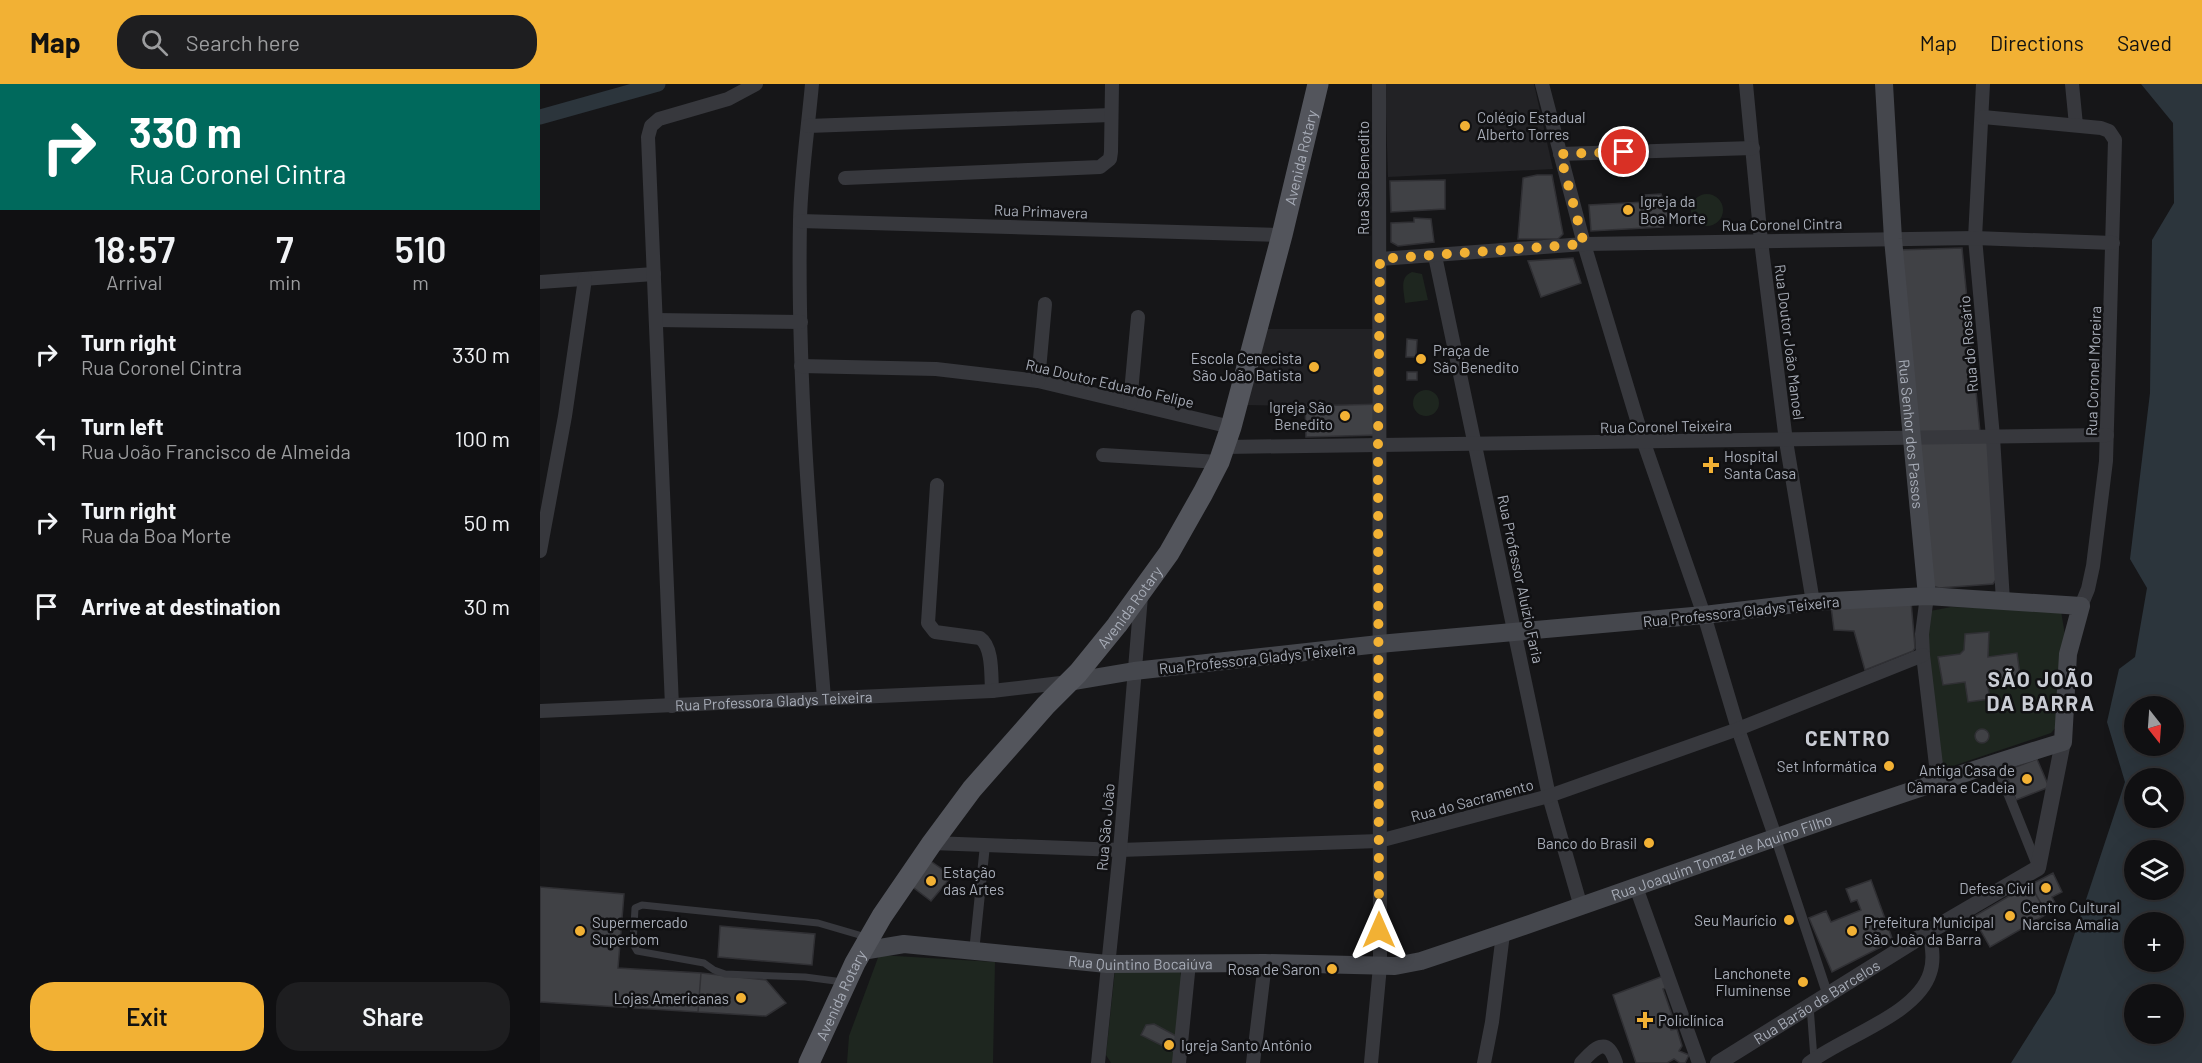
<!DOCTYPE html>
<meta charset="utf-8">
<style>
:root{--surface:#101012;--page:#1e1e20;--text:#f1f3f6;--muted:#9c9d9f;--line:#303032;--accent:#f2b134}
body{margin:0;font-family:Barlow,sans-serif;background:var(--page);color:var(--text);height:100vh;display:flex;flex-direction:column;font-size:22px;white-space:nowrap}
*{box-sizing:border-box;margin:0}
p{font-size:20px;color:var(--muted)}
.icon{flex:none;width:33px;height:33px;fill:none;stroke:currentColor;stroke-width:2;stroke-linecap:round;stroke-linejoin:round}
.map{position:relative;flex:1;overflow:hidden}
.panel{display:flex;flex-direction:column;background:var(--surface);width:540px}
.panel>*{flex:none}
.guide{background:#00695c;color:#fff;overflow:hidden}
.needle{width:39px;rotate:163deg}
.buttons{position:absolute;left:1584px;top:612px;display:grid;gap:12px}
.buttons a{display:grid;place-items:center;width:60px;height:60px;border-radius:50%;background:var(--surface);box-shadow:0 6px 24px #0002,0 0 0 2px var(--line);font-size:30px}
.pin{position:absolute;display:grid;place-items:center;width:51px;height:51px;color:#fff;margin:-26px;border:3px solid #fff;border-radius:50%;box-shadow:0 2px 6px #0007}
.me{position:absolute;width:66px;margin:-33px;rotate:0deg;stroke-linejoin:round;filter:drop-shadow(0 0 4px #0008)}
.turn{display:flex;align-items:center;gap:21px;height:126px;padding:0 30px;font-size:27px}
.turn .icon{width:78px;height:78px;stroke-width:2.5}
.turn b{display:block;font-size:42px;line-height:51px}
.eta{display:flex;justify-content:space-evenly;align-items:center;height:102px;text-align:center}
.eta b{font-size:36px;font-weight:600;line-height:42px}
.primary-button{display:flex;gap:12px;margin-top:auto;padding:12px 30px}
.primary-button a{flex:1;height:69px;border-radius:24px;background:var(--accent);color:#111;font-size:24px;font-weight:600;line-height:69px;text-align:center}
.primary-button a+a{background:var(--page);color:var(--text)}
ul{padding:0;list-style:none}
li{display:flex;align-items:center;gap:18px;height:84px;padding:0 30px}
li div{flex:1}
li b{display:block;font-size:22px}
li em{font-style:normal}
header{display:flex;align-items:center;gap:36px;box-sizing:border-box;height:84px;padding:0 30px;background:var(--accent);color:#111}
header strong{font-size:28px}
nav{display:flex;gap:33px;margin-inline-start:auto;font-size:21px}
.search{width:420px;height:54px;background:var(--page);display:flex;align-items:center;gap:15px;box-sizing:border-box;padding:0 21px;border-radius:24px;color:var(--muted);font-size:22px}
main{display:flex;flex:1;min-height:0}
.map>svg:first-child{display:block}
.built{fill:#222225}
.green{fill:#1e261f}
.water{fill:#2c353c;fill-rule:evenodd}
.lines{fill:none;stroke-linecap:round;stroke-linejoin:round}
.canal{stroke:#2c353c;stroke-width:15}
.building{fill:#404145;stroke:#303034;stroke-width:1.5}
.service{stroke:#37383d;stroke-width:7}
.pedestrian{stroke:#37383d;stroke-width:10}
.minor{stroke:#37383d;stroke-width:14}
.tertiary{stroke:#37383d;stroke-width:16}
.secondary{stroke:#45474d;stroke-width:18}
.primary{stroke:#53555c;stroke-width:21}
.route{stroke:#f2b134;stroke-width:10;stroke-dasharray:0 18}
.poi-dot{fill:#f2b134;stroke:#111113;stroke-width:2}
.labels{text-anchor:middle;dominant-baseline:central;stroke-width:5;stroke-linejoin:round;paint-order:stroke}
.poi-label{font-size:15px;fill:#a8adb8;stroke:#111113;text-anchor:start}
.street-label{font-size:15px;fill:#a8adb8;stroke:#111113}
.district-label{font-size:21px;font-weight:bold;letter-spacing:1.5px;fill:#c9ccd4;stroke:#111113}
</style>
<header>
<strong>Map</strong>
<div class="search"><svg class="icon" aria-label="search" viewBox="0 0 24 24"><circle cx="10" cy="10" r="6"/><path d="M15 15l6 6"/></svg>Search here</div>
<nav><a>Map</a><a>Directions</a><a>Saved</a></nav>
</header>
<main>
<section class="panel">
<div class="guide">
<div class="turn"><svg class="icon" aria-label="right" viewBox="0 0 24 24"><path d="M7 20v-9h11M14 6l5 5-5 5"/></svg><div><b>330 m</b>Rua Coronel Cintra</div></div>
</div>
<div class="eta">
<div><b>18:57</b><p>Arrival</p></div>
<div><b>7</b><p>min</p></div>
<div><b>510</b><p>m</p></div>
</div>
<ul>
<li><svg class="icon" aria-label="right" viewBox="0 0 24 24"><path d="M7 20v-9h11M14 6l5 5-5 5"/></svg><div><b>Turn right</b><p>Rua Coronel Cintra</p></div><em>330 m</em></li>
<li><svg class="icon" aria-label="left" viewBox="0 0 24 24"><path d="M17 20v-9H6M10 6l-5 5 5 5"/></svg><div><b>Turn left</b><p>Rua João Francisco de Almeida</p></div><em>100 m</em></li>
<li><svg class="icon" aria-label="right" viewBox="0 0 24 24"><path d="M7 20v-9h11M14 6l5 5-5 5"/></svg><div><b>Turn right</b><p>Rua da Boa Morte</p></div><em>50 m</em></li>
<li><svg class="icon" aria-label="arrive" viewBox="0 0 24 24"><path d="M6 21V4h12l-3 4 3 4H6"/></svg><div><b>Arrive at destination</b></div><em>30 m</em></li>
</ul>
<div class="primary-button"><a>Exit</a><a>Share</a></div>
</section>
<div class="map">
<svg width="1662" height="979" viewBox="0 0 1662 979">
<rect width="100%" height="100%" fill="#161618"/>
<path class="built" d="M845 0H994L1013 85 848 93Z
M725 245H833L832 320 765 322 706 321Z"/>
<path class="green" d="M1151 126a16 16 0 1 1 32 0a16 16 0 1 1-32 0Z
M872 188 882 190 888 216 865 219C864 207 859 193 872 188Z
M873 319a13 13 0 1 1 26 0a13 13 0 1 1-26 0Z
M1411 523 1521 527 1525 551 1518 641 1511 649 1404 685 1398 681 1385 528Z
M339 871 455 878 453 979H307L309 952Z
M640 885 642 901 634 979H571L566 971 575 886Z"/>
<path class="water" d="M1601 0H1662V979H1471L1515 909 1585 698 1567 638 1579 585 1595 573 1607 504 1590 475 1610 309 1612 156 1634 119 1633 39ZM1594 622H1634V662H1594ZM1594 694H1634V734H1594ZM1594 766H1634V806H1594ZM1594 838H1634V878H1594ZM1594 910H1634V950H1594Z"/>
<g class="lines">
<path class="canal" d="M0 33 118 0"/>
</g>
<path class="building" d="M997 91H1012L1023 150 1018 155H978L983 94Z
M905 96V125L851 128 850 97Z
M1121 110 1129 131 1123 143 1051 147 1049 121 1105 118V111Z
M874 134 891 135 894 158 858 162 851 158V139L874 138Z
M1422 164 1440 348 1378 350 1358 166Z
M1033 174 1041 199 1001 213 988 177Z
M867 255 877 256 876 273H866Z
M867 288H877V296H867Z
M844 320 840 351 766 353 765 322Z
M1453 353 1461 489 1453 500 1399 504 1393 502 1377 355Z
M1371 517 1375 564 1373 567 1325 586 1314 547 1294 546 1291 522Z
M1449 548 1448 573 1477 569 1480 591 1447 597 1450 615 1428 618 1425 598 1403 601 1398 573 1420 570 1424 566 1425 550Z
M1435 652a7 7 0 1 1 14 0a7 7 0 1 1-14 0Z
M1497 675 1509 703 1476 716 1465 687Z
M389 776 412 792 391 817 370 801Z
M1513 789 1522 808 1512 813 1516 821 1505 826 1490 801Z
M1331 796 1353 857 1292 888 1269 834 1286 827 1291 838 1321 826 1317 816 1311 818 1306 805Z
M1490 800 1507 830 1450 863 1433 833Z
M0 803 84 810 78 884 161 889 158 928 0 918Z
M180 842 275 850 272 881 178 873Z
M161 889 226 896 246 919 226 932 158 928Z
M1126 891 1131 902 1123 905 1132 931 1127 933 1131 946 1137 945 1142 962 1139 967 1149 971 1145 979H1140L1134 975 1127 979H1096L1073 911Z
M614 940 638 953 637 969 601 951 606 941Z"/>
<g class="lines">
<path class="service" d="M303 898 265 893 185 890 174 886 164 879 97 867 93 860 95 824 102 821 278 839 326 853
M1270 922 1274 975"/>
<path class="pedestrian" d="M1456 679 1498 784
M1236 755 1288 912
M434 868 445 761"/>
<g class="minor">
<path d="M272 0C268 45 261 91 260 136 257 296 271 455 284 614"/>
<path d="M1002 0 1044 160 1104 359 1164 531 1198 645 1236 755"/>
<path d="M1206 0 1221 157 1246 357 1273 518"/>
<path d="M1443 0 1435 154 1453 353 1463 517"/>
<path d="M1532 0 1536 41"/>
<path d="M1443 33 1561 44 1569 47 1575 56 1566 377 1553 482 1548 505 1541 522"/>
<path d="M268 42 571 31"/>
<path d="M1020 70 1213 64"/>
<path d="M305 94 560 83 570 75 571 68 572 0"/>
<path d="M260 137 742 151"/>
<path d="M895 172 1009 712 1041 823"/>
<path d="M840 175 1044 160 1435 154 1573 159"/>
<path d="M0 198 114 190"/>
<path d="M116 236 261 238"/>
<path d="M261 282 396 285 498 297 691 343"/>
<path d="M498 297 505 220"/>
<path d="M590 319 598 233"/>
<path d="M685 363 1567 351"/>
<path d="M563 371 679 378"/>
<path d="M397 401 388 539 395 548 440 554C453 563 451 591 452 607"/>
<path d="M0 467 25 332 45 195"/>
<path d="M1387 512 1382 550 1383 571 1398 698"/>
<path d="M132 622 108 53 111 42 119 35 188 15 216 0"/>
<path id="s1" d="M0 627 452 607 529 598"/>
<path d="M392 759 580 766 839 757 1009 712 1198 645 1383 571"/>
<path d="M1096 803 1159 979"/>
<path d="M558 979 580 766 601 512"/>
<path d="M639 979 649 879"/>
<path d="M713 979 725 879"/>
<path d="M831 979 840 882 839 0"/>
<path d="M944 979 952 938 963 850"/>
<path d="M1041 979C1055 964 1067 951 1076 979"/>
<path d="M1269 979C1302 953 1377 931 1390 889 1395 875 1391 860 1390 847"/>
</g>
<path class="tertiary" id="s2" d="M1178 979 1390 847 1498 784 1523 658"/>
<g class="secondary">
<path id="s3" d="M1344 0 1353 155 1387 512"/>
<path id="s4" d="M322 867 364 860 567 880 725 879 855 882 881 877C1095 806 1307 724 1523 658L1528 570 1541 522 1387 512 1273 518 1164 531 839 560 594 587 529 598"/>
</g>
<path class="primary" id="s5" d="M269 979 315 879 342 832 392 759 432 705 506 621 538 589 577 541 629 469 663 409 679 378 691 343 742 151 778 0"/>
</g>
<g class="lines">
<path class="route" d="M839 846 838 360 840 175 1044 160 1020 70 1084 68"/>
</g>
<g class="poi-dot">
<circle cx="925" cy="42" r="6"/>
<circle cx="1088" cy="126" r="6"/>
<circle cx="881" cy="275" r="6"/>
<circle cx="774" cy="283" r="6"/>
<circle cx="805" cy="332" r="6"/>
<path d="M1168 372h6v6h6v6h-6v6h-6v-6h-6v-6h6z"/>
<circle cx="1349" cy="682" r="6"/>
<circle cx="1487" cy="695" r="6"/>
<circle cx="1109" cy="759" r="6"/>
<circle cx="391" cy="797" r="6"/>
<circle cx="1506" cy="804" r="6"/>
<circle cx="1470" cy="832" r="6"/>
<circle cx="1249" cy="836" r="6"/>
<circle cx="40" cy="847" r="6"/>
<circle cx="1312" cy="847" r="6"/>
<circle cx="792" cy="885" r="6"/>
<circle cx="1263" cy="898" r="6"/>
<circle cx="201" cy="914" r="6"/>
<path d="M1102 927h6v6h6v6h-6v6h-6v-6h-6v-6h6z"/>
<circle cx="629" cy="961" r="6"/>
</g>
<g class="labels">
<g class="poi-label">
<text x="937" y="33">Colégio Estadual<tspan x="937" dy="17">Alberto Torres</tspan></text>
<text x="1100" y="117">Igreja da<tspan x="1100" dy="17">Boa Morte</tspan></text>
<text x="893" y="266">Praça de<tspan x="893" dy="17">São Benedito</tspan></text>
<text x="762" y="274" text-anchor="end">Escola Cenecista<tspan x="762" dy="17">São João Batista</tspan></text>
<text x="793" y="323" text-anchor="end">Igreja São<tspan x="793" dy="17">Benedito</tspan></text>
<text x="1184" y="372">Hospital<tspan x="1184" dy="17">Santa Casa</tspan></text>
<text x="1337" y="682" text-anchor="end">Set Informática</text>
<text x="1475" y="686" text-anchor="end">Antiga Casa de<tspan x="1475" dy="17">Câmara e Cadeia</tspan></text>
<text x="1097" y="759" text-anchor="end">Banco do Brasil</text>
<text x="403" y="788">Estação<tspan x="403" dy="17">das Artes</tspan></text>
<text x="1494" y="804" text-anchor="end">Defesa Civil</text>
<text x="1482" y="823">Centro Cultural<tspan x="1482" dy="17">Narcisa Amalia</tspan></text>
<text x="1237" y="836" text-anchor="end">Seu Maurício</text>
<text x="52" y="838">Supermercado<tspan x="52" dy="17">Superbom</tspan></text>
<text x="1324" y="838">Prefeitura Municipal<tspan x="1324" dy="17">São João da Barra</tspan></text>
<text x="780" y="885" text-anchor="end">Rosa de Saron</text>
<text x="1251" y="889" text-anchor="end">Lanchonete<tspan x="1251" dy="17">Fluminense</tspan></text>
<text x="189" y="914" text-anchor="end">Lojas Americanas</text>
<text x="1118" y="936">Policlínica</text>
<text x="641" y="961">Igreja Santo Antônio</text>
</g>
<g class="street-label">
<text stroke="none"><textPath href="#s5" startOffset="1047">Avenida Rotary</textPath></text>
<text transform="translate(823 94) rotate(-90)">Rua São Benedito</text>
<text transform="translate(501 127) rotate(2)">Rua Primavera</text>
<text transform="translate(1242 140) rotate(-1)">Rua Coronel Cintra</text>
<text transform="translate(1250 258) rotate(83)">Rua Doutor João Manoel</text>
<text transform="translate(1428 260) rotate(-95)">Rua do Rosário</text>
<text transform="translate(1553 287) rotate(-88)">Rua Coronel Moreira</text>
<text transform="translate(570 299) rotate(13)">Rua Doutor Eduardo Felipe</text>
<text transform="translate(1126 342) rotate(-1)">Rua Coronel Teixeira</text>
<text stroke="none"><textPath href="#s3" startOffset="351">Rua Senhor dos Passos</textPath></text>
<text transform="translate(981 495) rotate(78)">Rua Professor Aluízio Faria</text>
<text stroke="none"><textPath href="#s5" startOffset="561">Avenida Rotary</textPath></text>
<text transform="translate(1201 527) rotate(-6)">Rua Professora Gladys Teixeira</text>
<text transform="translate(717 574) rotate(-6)">Rua Professora Gladys Teixeira</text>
<text stroke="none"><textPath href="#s1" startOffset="234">Rua Professora Gladys Teixeira</textPath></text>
<text transform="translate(932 716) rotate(-15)">Rua do Sacramento</text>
<text transform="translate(565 743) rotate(-85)">Rua São João</text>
<text stroke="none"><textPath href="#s4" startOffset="879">Rua Joaquim Tomaz de Aquino Filho</textPath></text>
<text stroke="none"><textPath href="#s4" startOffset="280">Rua Quintino Bocaiúva</textPath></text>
<text stroke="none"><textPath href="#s5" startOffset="75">Avenida Rotary</textPath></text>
<text stroke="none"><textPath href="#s2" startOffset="116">Rua Barão de Barcelos</textPath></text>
</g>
<g class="district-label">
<text x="1501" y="594">SÃO JOÃO<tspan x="1501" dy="24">DA BARRA</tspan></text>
<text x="1308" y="653">CENTRO</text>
</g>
</g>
</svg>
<div class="buttons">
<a><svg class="needle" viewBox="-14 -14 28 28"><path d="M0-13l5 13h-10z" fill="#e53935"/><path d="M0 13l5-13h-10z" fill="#9c9d9f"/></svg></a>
<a><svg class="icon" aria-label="search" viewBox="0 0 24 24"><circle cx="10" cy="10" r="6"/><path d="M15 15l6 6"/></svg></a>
<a><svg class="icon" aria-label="layers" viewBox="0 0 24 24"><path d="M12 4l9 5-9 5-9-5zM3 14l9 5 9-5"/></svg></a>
<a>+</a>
<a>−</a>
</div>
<div class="pin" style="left:1084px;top:68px;background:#d93025"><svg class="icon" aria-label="arrive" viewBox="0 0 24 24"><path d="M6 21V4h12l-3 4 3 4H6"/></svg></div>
<svg class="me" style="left:839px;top:846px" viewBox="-20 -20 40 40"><path d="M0-17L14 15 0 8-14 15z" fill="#f2b134" stroke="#fff" stroke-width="4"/></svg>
</div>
</main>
